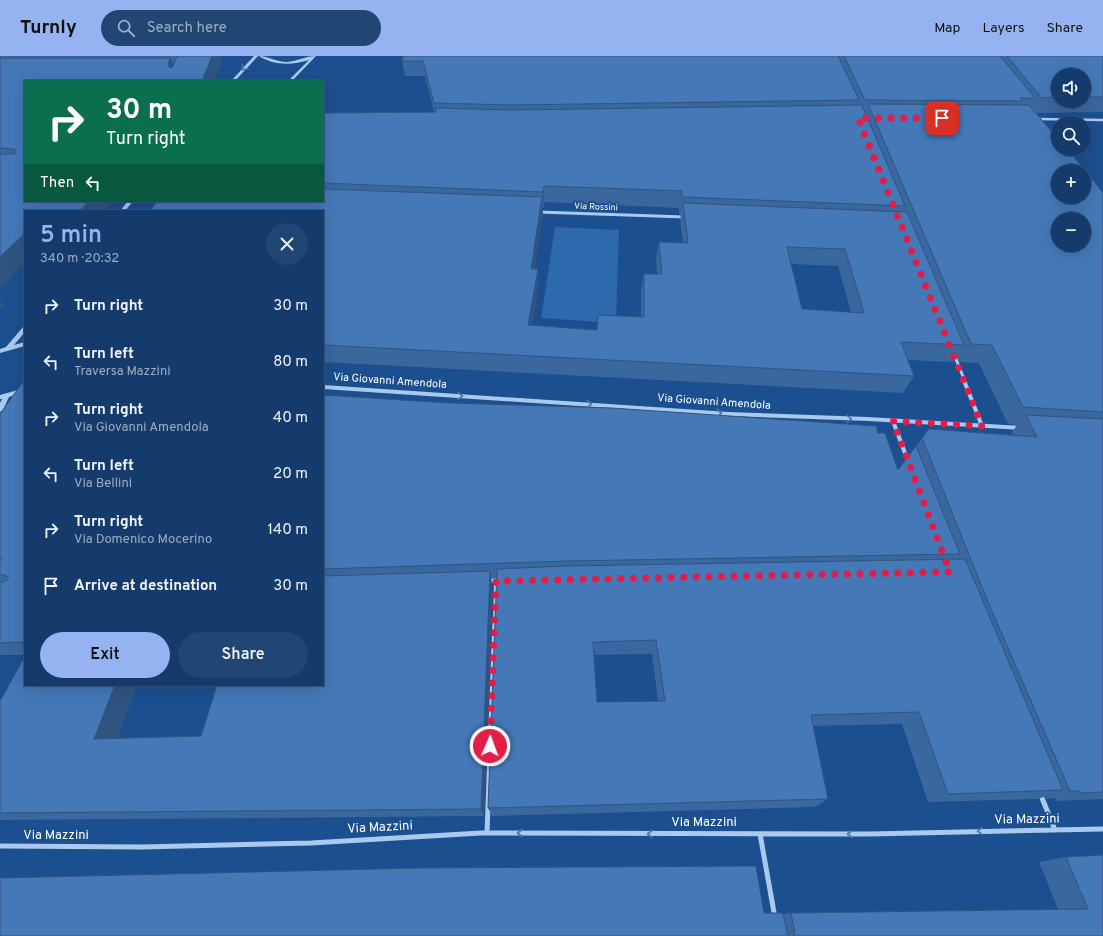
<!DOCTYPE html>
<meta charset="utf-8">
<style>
:root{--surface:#143b6b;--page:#214673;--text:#f1f3f6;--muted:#9dadc1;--line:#33557e;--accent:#95b2f1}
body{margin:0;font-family:Overpass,sans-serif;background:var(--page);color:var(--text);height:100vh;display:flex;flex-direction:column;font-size:15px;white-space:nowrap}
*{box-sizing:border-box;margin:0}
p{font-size:13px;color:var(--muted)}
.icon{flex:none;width:22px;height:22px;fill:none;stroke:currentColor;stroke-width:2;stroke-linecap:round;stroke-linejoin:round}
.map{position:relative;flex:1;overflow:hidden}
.sheet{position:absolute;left:24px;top:154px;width:300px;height:476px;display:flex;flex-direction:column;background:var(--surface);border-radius:0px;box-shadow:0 4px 16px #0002,0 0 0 1px var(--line)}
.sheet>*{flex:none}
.top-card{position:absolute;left:24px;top:24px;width:300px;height:122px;border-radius:0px;box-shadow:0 4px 16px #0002,0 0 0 1px var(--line);background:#0b6e4f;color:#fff;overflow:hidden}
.controls{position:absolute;left:1051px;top:12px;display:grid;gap:8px}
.controls a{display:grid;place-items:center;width:40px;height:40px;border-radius:50%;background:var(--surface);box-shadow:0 4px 16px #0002,0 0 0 1px var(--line);font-size:20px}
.pin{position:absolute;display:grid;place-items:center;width:34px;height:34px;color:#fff;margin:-17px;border-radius:8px;box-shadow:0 2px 6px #0006}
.me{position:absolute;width:44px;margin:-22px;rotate:2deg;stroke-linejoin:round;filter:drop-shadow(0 0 3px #0008)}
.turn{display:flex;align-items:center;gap:14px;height:84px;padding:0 16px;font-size:18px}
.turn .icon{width:52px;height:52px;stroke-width:2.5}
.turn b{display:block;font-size:28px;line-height:34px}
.then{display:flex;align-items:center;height:38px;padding:0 16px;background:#0003;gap:8px;font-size:15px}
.round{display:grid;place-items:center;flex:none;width:42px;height:42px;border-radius:21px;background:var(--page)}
.head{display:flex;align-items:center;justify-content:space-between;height:68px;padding:0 16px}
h1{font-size:24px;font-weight:600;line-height:30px;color:var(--accent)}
.cta{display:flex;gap:8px;margin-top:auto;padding:8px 16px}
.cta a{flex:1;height:46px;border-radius:24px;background:var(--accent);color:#111;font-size:16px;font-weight:600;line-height:46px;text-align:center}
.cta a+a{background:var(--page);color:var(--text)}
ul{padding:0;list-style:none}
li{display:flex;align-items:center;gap:12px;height:56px;padding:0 16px}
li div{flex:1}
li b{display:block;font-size:15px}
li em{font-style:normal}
header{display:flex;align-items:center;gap:24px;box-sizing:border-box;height:56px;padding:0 20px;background:var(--accent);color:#111}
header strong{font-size:19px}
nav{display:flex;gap:22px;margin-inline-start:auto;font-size:14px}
.search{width:280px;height:36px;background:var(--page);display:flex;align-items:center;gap:10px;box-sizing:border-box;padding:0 14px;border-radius:22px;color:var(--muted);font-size:15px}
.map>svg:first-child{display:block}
.green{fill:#2e69ad}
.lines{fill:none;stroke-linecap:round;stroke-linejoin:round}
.minor-far3{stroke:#a9c9ee;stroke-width:2.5}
.minor-far2{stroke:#a9c9ee;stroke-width:3}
.minor-far1{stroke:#a9c9ee;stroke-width:4}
.minor{stroke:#a9c9ee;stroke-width:5}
.tertiary{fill:#a9c9ee;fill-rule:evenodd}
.wall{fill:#3a679d;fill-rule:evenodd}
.shaded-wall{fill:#305480}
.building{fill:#4478b7;stroke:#305480;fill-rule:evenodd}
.oneway{stroke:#4674ac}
.route{stroke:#e11d48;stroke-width:7;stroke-dasharray:0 12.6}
.labels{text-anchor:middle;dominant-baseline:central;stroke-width:4;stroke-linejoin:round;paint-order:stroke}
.far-street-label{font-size:9px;fill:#fff;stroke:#1b4f8f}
.street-label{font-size:11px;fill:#fff;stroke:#1b4f8f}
.near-street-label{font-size:13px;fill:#fff;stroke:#1b4f8f}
</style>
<header>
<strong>Turnly</strong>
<div class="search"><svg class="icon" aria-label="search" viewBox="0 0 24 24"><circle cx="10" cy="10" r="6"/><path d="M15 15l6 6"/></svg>Search here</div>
<nav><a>Map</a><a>Layers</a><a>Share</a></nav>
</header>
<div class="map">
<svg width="1103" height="880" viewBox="0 0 1103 880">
<rect width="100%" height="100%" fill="#1b4f8f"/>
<path class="green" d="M555 171 619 174 616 267 541 262Z"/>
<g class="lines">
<path class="minor-far3" d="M1037 63 1103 64"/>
<path class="minor-far2" d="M538 156 685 161
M954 298 964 323"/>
<path class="minor-far1" d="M963 322 982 370
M893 365 909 408
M487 525 502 524
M495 564 496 525"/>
<path class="minor" d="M1040 737 1055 774
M487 777 495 563
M760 778 775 862
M0 790 142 791 311 787 481 777 870 778 1103 773"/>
<path class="tertiary" d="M254 0H258L235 25H231Z
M259 0C268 0 276 6 287 6 297 5 306 0 316 0L292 25H288L309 4C293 9 274 10 259 0Z
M128 145H133L125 155H120Z
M25 270V276L14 289 25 286V290L0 297V293L6 291 23 271Z
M323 329 729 356 868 361 1024 370 1027 372 1024 374 868 365 729 360 323 333Z
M25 332V336L9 341 3 354 0 356V347L2 343H0V339Z"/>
</g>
<path class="wall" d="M0 0H176L222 4 214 25H25V206L0 232Z
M403 0H1103V56L1035 57 1103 137V743L1057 745 1056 742 1047 743 1046 740 1038 743 928 746 902 668 813 670 828 743 814 751 492 760 488 752 497 522H491L492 529 484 760 0 764V645L25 629H137L117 682 201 680 323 629V339L878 377 898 414 929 373 1013 379 1012 376 1017 369 1008 368 979 307 959 306 957 300 953 306 908 304 914 320 903 337 323 306V57L434 56 425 20H405L402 5ZM1058 19H1084V45H1058ZM544 146 679 152V158H681L680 164 683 186H659L656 203 657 218H644L641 235V261L597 274 532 270 538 230 534 213 543 158 542 152H544ZM791 208 838 210 851 256 802 253ZM652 598 658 645 597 646 593 599Z
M25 323V599H0V358Z
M1066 801 1103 880H0L764 857 783 858 791 857 1058 853 1039 806Z"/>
<path class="shaded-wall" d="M212 0H220L222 4 214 25H202Z
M170 2 177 17 168 10Z
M544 130V152L543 136Z
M542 141 543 158 532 230 531 213Z
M89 145H114L105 155H80Z
M25 177V206L0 232V201Z
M538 213V230L529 286 528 269Z
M0 244 5 249 0 254Z
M490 515 492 529 484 760 481 753Z
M115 629H137L113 692 94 683Z"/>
<path class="building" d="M177 0H212L202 25H25V145H89L80 155H25V177L0 201V98H14L17 96 14 93 0 92V2H170L168 10 171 12 173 10Z
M403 0H838L859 44 510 49 434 47 423 5H402Z
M844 0H1000L1035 42H1020L1023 45 865 44Z
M1007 0H1103V41H1084V19H1058V41L1042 42Z
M868 48 1029 49 1058 83V93H1067L1089 119 1103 137V356L1023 351 992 289 971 288ZM1058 115H1084V141H1058ZM1058 163H1084V189H1058Z
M862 49 905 150 682 141V135L544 130 543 136 323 127V57L436 56 435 52 510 54Z
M323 133 542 141 531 213H538L528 269 597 274 598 259 644 261V218H662L659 186 688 187 683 147 907 156 964 289 901 286 914 320 323 289V155H150L157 145H323ZM787 191 845 193 864 257 802 253Z
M25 323V586L0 587V526H5L9 522 5 519H0V504L2 502H0V358Z
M323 339 449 347 612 352 876 370 878 377H885L898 414 916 390 960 498 567 505 323 513Z
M1026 359 1103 363V736L1081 737 1080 735H1070L988 546 922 382 929 373 1037 381Z
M965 503 1063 734 948 738 919 656 811 659 828 743 488 752 497 513 568 510ZM656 584 665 645 597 646 593 586Z
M490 515 481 753 0 757V645L25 600V629H115L94 683 201 680 217 629H323V520Z
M1103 799V880H794L795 878 791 857 1088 853 1066 801Z
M756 810 764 857H783L788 880H0V822L419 812Z"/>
<defs><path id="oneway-chevron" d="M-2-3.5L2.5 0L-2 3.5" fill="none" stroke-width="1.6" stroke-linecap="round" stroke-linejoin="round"/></defs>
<g class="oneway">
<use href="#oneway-chevron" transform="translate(244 12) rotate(131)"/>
<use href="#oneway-chevron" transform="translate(460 340) rotate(3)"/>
<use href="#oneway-chevron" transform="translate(589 348) rotate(4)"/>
<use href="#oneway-chevron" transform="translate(719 357) rotate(4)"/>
<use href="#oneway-chevron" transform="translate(849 363) rotate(2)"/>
<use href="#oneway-chevron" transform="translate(980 775) rotate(179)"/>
<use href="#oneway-chevron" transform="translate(520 777) rotate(-180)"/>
<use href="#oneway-chevron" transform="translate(650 778) rotate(-180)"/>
<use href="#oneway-chevron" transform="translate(850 778) rotate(180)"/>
</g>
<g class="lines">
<path class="route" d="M490 690 496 525 950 516 893 365 982 370 858 62H942"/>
</g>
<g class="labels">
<g class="far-street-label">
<text transform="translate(596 151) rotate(2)">Via Rossini</text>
</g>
<g class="street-label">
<text transform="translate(390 325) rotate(4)">Via Giovanni Amendola</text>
<text transform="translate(714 346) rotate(4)">Via Giovanni Amendola</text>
</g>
<g class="near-street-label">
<text transform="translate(1027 764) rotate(-1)">Via Mazzini</text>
<text x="704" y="767">Via Mazzini</text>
<text transform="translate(380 772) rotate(-3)">Via Mazzini</text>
<text x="56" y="780">Via Mazzini</text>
</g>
</g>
</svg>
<div class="controls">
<a><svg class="icon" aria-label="sound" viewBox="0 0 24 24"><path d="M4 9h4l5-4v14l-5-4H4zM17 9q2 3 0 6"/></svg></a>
<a><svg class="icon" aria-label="search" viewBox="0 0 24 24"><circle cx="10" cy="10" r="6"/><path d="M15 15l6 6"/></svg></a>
<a>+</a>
<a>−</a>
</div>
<div class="pin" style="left:942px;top:62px;background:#d93025"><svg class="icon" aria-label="arrive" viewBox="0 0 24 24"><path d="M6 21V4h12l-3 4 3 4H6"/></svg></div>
<svg class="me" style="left:490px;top:690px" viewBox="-20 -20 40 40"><circle r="17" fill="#e11d48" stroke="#fff" stroke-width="3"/><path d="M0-11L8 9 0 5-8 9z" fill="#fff"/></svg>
<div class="top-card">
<div class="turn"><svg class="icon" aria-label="right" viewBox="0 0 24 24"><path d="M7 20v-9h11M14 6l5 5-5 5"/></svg><div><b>30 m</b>Turn right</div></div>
<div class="then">Then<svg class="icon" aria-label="left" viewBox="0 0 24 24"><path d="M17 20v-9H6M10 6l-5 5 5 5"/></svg></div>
</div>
<section class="sheet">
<div class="head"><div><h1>5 min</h1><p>340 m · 20:32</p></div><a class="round"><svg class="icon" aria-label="close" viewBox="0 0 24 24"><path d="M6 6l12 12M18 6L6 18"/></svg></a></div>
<ul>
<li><svg class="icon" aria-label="right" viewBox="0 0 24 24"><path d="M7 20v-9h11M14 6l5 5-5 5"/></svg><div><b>Turn right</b></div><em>30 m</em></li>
<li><svg class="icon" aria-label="left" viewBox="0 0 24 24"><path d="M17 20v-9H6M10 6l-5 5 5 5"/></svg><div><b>Turn left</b><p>Traversa Mazzini</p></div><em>80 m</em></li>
<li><svg class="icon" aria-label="right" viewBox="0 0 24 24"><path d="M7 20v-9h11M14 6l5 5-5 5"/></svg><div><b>Turn right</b><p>Via Giovanni Amendola</p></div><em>40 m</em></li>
<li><svg class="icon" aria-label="left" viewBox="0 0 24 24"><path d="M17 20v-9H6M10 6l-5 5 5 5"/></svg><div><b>Turn left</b><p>Via Bellini</p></div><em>20 m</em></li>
<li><svg class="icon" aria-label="right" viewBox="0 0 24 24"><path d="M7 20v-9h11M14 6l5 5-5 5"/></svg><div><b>Turn right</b><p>Via Domenico Mocerino</p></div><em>140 m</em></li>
<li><svg class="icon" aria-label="arrive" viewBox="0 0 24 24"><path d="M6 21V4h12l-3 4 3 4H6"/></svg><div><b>Arrive at destination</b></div><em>30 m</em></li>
</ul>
<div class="cta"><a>Exit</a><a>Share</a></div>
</section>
</div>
